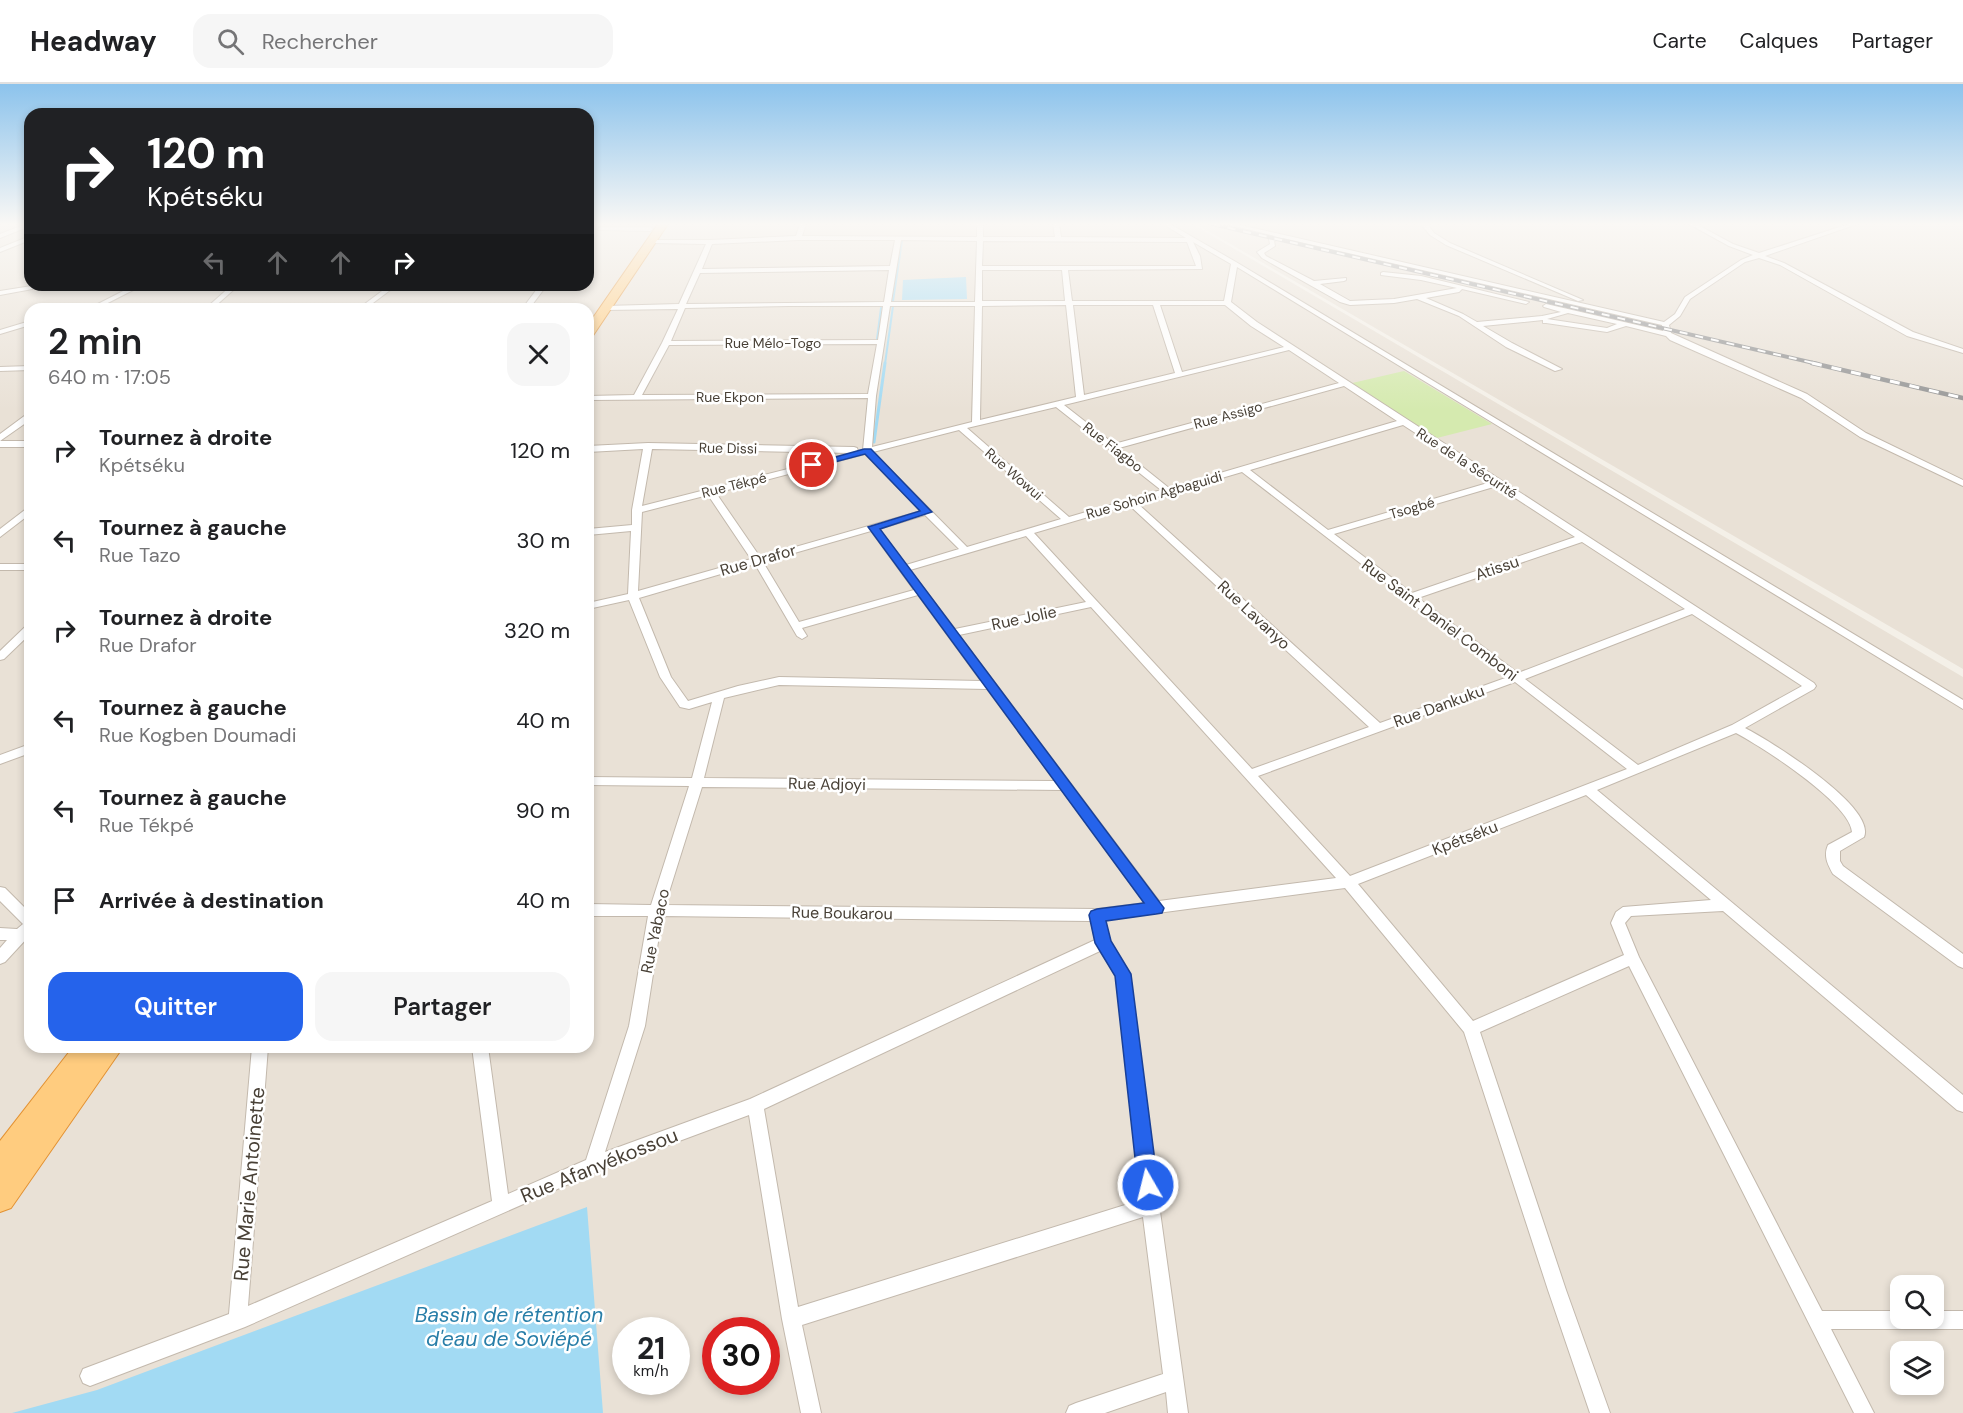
<!DOCTYPE html>
<html lang="fr">
<meta charset="utf-8">
<style>
:root{--surface:#fff;--page:#f6f6f6;--text:#202124;--muted:#757577;--line:#e0e0e0;--accent:#2563eb}
body{margin:0;font-family:"DM Sans",sans-serif;background:var(--page);color:var(--text);height:100vh;display:flex;flex-direction:column;font-size:22px;white-space:nowrap}
*{box-sizing:border-box;margin:0}
p{font-size:20px;color:var(--muted)}
.icon{flex:none;width:33px;height:33px;fill:none;stroke:currentColor;stroke-width:2;stroke-linecap:round;stroke-linejoin:round}
.map{position:relative;flex:1;overflow:hidden}
.sheet{position:absolute;left:24px;top:219px;width:570px;height:750px;display:flex;flex-direction:column;background:var(--surface);border-radius:18px;box-shadow:0 3px 9px #0003}
.sheet>*{flex:none}
.top-card{position:absolute;left:24px;top:24px;width:570px;height:183px;border-radius:18px;box-shadow:0 3px 9px #0003;background:#202124;color:#fff;overflow:hidden}
.controls{position:absolute;left:1890px;top:1191px;display:grid;gap:12px}
.controls a{display:grid;place-items:center;width:54px;height:54px;border-radius:12px;background:var(--surface);box-shadow:0 3px 9px #0003;font-size:30px}
.speed{position:absolute;left:612px;top:1233px;display:flex;gap:12px;font-size:30px;font-weight:700;text-align:center}
.speed>*{display:grid;place-content:center;width:78px;height:78px;border-radius:50%;background:var(--surface);box-shadow:0 3px 9px #0003;line-height:1}
.speed small{font-size:15px;font-weight:400}
.speed .limit{border:9px solid #d22;background:#fff;color:#111}
.pin{position:absolute;display:grid;place-items:center;width:51px;height:51px;color:#fff;margin:-26px;border:3px solid #fff;border-radius:50%;box-shadow:0 2px 6px #0007}
.me{position:absolute;width:66px;margin:-33px;rotate:352deg;stroke-linejoin:round;filter:drop-shadow(0 0 4px #0008)}
.turn{display:flex;align-items:center;gap:21px;height:126px;padding:0 24px;font-size:27px}
.turn .icon{width:78px;height:78px;stroke-width:2.5}
.turn b{display:block;font-size:42px;line-height:51px}
.lanes{display:flex;align-items:center;height:57px;padding:0 24px;background:#0003;justify-content:center;gap:30px;direction:ltr}
.lanes .off{opacity:.35}
.round{display:grid;place-items:center;flex:none;width:63px;height:63px;border-radius:18px;background:var(--page)}
.overview{display:flex;align-items:center;justify-content:space-between;height:102px;padding:0 24px}
h1{font-size:36px;font-weight:600;line-height:45px}
.action{display:flex;gap:12px;margin-top:auto;padding:12px 24px}
.action a{flex:1;height:69px;border-radius:18px;background:var(--accent);color:#fff;font-size:24px;font-weight:600;line-height:69px;text-align:center}
.action a+a{background:var(--page);color:var(--text)}
ul{padding:0;list-style:none}
li{display:flex;align-items:center;gap:18px;height:90px;padding:0 24px}
li div{flex:1}
li b{display:block;font-size:22px}
li em{font-style:normal}
header{display:flex;align-items:center;gap:36px;box-sizing:border-box;height:84px;padding:0 30px;background:var(--surface);border-bottom:2px solid var(--line)}
header strong{font-size:28px}
nav{display:flex;gap:33px;margin-inline-start:auto;font-size:21px}
.search{width:420px;height:54px;background:var(--page);display:flex;align-items:center;gap:15px;box-sizing:border-box;padding:0 21px;border-radius:18px;color:var(--muted);font-size:22px}
.map>svg:first-child{display:block}
.residential{fill:#e9e1d6;fill-rule:evenodd}
.green{fill:#d5eaaf}
.water{fill:#a2daf3}
.lines{fill:none;stroke-linecap:round;stroke-linejoin:round}
.stream-far1{stroke:#a2daf3;stroke-width:2}
.stream{stroke:#a2daf3;stroke-width:3}
.minor-casing{stroke:#c3b9ad;stroke-width:2}
.trunk-casing{stroke:#e39233;stroke-width:2}
.minor{fill:#fff;fill-rule:evenodd}
.trunk{fill:#ffcc7f;fill-rule:evenodd}
.rail-far1-casing{stroke:#979797;stroke-width:4}
.rail-casing{stroke:#979797;stroke-width:4.5}
.rail-far1{stroke:#fff;stroke-width:2;stroke-dasharray:8;stroke-linecap:butt}
.rail{stroke:#fff;stroke-width:3;stroke-dasharray:10;stroke-linecap:butt}
.route{fill:#2563eb;stroke:#184099;stroke-width:1.5}
.labels{text-anchor:middle;dominant-baseline:central;stroke-width:5;stroke-linejoin:round;paint-order:stroke}
.far-street-label{font-size:14px;fill:#484036;stroke:#fff}
.street-label{font-size:16px;fill:#484036;stroke:#fff}
.near-street-label{font-size:20px;fill:#484036;stroke:#fff}
.near-water-label{font-size:21px;font-style:italic;fill:#287ea8;stroke:#fff}
</style>
<header>
<strong>Headway</strong>
<div class="search"><svg class="icon" aria-label="search" viewBox="0 0 24 24"><circle cx="10" cy="10" r="6"/><path d="M15 15l6 6"/></svg>Rechercher</div>
<nav><a>Carte</a><a>Calques</a><a>Partager</a></nav>
</header>
<div class="map">
<svg width="1963" height="1329" viewBox="0 0 1963 1329">
<rect width="100%" height="100%" fill="#f4f0e8"/>
<path class="residential" d="M0 140H30V201H588V140H1192L1963 593V1329H0ZM30 225H588V963H30ZM1900 1202H1934V1234H1900ZM626 1246H676V1298H626ZM716 1246H766V1298H716ZM1900 1268H1934V1300H1900Z
M1196 140H1963V585L1927 564Z"/>
<path class="green" d="M1404 287 1492 340 1433 355 1348 300Z"/>
<path class="water" d="M966 193 967 215 902 216 903 196Z
M587 1123 603 1329H12L97 1306Z"/>
<g class="lines">
<path class="stream-far1" d="M893 217 902 157
M877 255 881 224
M885 280 893 222"/>
<path class="stream" d="M874 358 885 279"/>
<g class="minor-casing">
<path id="minor" d="M26 140H30V142L0 154V150Z
M800 140H806L802 152 977 153V140H983V153H1055L1053 140H1059L1061 153 1186 154 1163 140H1170L1236 178 1963 616V625L1237 183 1231 218 1257 238 1814 599 1816 602 1814 605 1745 644C1769 656 1877 723 1864 753L1840 767V777L1843 782 1963 870V884L1958 882 1833 790C1828 781 1823 772 1828 761L1852 748C1850 719 1762 663 1736 649L1597 706 1963 1011V1028L1957 1026 1723 827 1631 832 1625 839 1639 873 1822 1227H1900V1234H1934V1227H1963V1245H1831L1874 1329H1854L1629 882 1480 948 1566 1206 1610 1329H1590L1548 1206 1464 948 1345 804 1105 836 1110 858 1130 890 1148 1041 1188 1329H1168L1166 1308 1105 1329H1066L1069 1322 1076 1319 1163 1290 1143 1133 802 1241 821 1329H801L782 1235 749 1031 596 1088 245 1243 90 1302 83 1299 80 1292 83 1285 229 1230 252 963H268L248 1222 492 1117 472 963H488L508 1110 586 1076 629 942 648 832H588V820L651 821 689 702 588 701V693L692 694 712 618 689 625 680 623 660 593 629 516 588 525V519L628 510 631 447 588 451V445L632 441V426L643 365 588 368V362L648 359 854 363 857 364 858 367 863 366 868 314 588 316V312L634 311 662 259 678 225 605 226 602 224 605 222 679 220 706 160 652 159 650 156H710L796 152ZM798 156H895L890 182 702 185 712 160ZM901 156 977 157 975 218H891ZM983 157 1187 158 1196 182H982ZM1193 158 1231 180 1224 217H1072L1068 186 1202 185 1200 172ZM889 186 884 218 686 220 700 189ZM982 186H1062L1065 217H982ZM1066 221 1076 313 980 336 982 222ZM1073 221H1153L1175 289 1084 311ZM1160 221H1225L1251 242 1284 263 1182 288ZM789 222H883L878 256 671 257 685 224ZM890 222H975L972 338 872 363 876 312ZM877 260 868 310 642 311 669 261ZM1289 266 1339 299 1114 360 1064 321ZM1344 302 1397 337 1169 404 1119 364ZM1056 323 1161 406 1069 433 967 344ZM1403 341 1491 398 1328 446 1250 386ZM959 346 1061 435 967 463 873 368ZM652 365 851 369 642 422ZM865 370 921 427 760 473 716 409ZM1242 388 1508 593 1380 639 1137 419ZM1497 402 1575 453 1412 509 1334 450ZM708 411 751 475 638 507 642 428ZM1129 421 1369 643 1252 685 1034 449ZM925 431 959 465 906 481 879 445ZM871 447 914 506 799 538 763 478ZM1026 452 1086 518 955 545 910 486ZM1582 458 1685 525 1518 589 1418 514ZM755 480 797 552 802 555 807 552 802 544 918 511 981 597 779 593 738 602 688 617 671 593 639 514ZM1091 523 1336 794 1159 817 959 551ZM1692 530 1802 602 1732 641 1638 681 1525 595ZM1515 598 1627 685 1350 792 1258 692ZM779 601 987 605 1055 697 704 694 724 614ZM702 703 1062 706 1145 819 1097 825 665 821ZM1586 711 1711 816 1623 823 1616 828 1611 839 1624 871 1473 937 1358 800ZM662 832 1091 837 1095 856 750 1015 605 1068 645 942ZM1100 867 1116 891 1141 1116 798 1223 764 1025Z
M1227 140H1236L1664 238 1675 230 1685 213 1741 176 1753 171 1729 162 1689 140H1696L1733 160 1759 169 1849 140H1857L1765 172 1784 179 1913 248 1963 265V269L1907 252 1780 181 1759 174 1745 178 1690 215 1680 232 1669 241 1671 249 1807 310 1866 349 1963 396V402L1860 353 1801 314 1670 256 1666 252 1626 242 1607 248 1546 239H1543V236L1483 242 1512 259 1562 285 1555 287 1506 263 1459 232 1417 215 1394 219 1350 221 1340 218 1262 174 1257 168 1270 160 1269 155 1275 152ZM1283 154 1662 241 1663 247 1546 220 1543 222 1544 223 1561 228 1542 232 1477 238 1463 230 1426 214 1459 208 1462 205 1526 220 1529 218 1421 192 1383 188 1381 189V191L1421 196 1457 204 1394 215 1350 217 1320 200 1344 197 1346 196V194L1314 197 1266 172 1264 169 1275 162 1274 157ZM1568 229 1617 240 1607 244 1547 235Z
M1421 140H1427L1434 149 1450 159 1583 216 1578 217 1446 161 1430 151Z
M600 143H650L653 145 650 147 598 146Z
M30 152V156L0 168V164Z
M38 201H54L0 211V207Z
M135 201H143L96 225H88Z
M232 201H239L212 225H205Z
M390 201H397L365 225H358Z
M540 201H547L529 225H522Z
M30 237V241L0 250V246Z
M30 282V286L0 287V283Z
M27 330H30V336L0 357V350Z
M0 357H30V363H0Z
M30 422V430L0 453V445Z
M0 480H30V486H0Z
M30 541V550L4 575 0 576V567L26 542Z
M30 660V669L0 680V671Z
M0 803 5 804 30 829V851L5 878 0 880V864L7 856H0V844L17 845 23 840 0 817Z"/>
</g>
<g class="trunk-casing">
<path id="trunk" d="M658 140H668L592 253 588 254V241Z
M73 963H123L11 1124 0 1128V1057Z"/>
</g>
<use href="#minor" class="minor"/>
<use href="#trunk" class="trunk"/>
<g class="rail-far1-casing">
<path id="rail-far1" d="M1212 140 1818 280"/>
</g>
<g class="rail-casing">
<path id="rail" d="M1812 279 1963 314"/>
</g>
<use href="#rail-far1" class="rail-far1"/>
<use href="#rail" class="rail"/>
</g>
<linearGradient id="sky" x2="0" y2="1"><stop stop-color="#8cc3ec"/><stop offset="0.43" stop-color="#faf8f5"/><stop offset="1" stop-color="#faf8f5" stop-opacity="0"/></linearGradient>
<rect width="1963" height="326" fill="url(#sky)"/>
<path class="route" d="M864 365H871L932 428 880 445 1164 824 1162 829 1156 830 1106 837 1111 857 1131 890 1158 1101 1155 1108 1148 1111 1141 1108 1138 1101 1115 892 1095 859 1089 831 1091 827 1097 825 1144 819 868 443 920 427 865 370 812 384 807 381Z"/>
<g class="labels">
<g class="far-street-label">
<text x="773" y="259">Rue Mélo-Togo</text>
<text x="730" y="313">Rue Ekpon</text>
<text transform="translate(1228 331) rotate(-15)">Rue Assigo</text>
<text transform="translate(1113 363) rotate(38)">Rue Fiagbo</text>
<text transform="translate(728 364) rotate(1)">Rue Dissi</text>
<text transform="translate(1467 379) rotate(33)">Rue de la Sécurité</text>
<text transform="translate(1014 390) rotate(41)">Rue Wowui</text>
<text transform="translate(734 401) rotate(-14)">Rue Tékpé</text>
<text transform="translate(1154 411) rotate(-16)">Rue Sohoin Agbaguidi</text>
<text transform="translate(1412 424) rotate(-16)">Tsogbé</text>
</g>
<g class="street-label">
<text transform="translate(758 476) rotate(-16)">Rue Drafor</text>
<text transform="translate(1497 484) rotate(-19)">Atissu</text>
<text transform="translate(1254 531) rotate(43)">Rue Lavanyo</text>
<text transform="translate(1024 534) rotate(-12)">Rue Jolie</text>
<text transform="translate(1440 536) rotate(37)">Rue Saint Daniel Comboni</text>
<text transform="translate(1439 622) rotate(-20)">Rue Dankuku</text>
<text transform="translate(827 700) rotate(1)">Rue Adjoyi</text>
<text transform="translate(1465 754) rotate(-21)">Kpétséku</text>
<text transform="translate(842 829) rotate(1)">Rue Boukarou</text>
<text transform="translate(655 847) rotate(-78)">Rue Yabaco</text>
</g>
<g class="near-street-label">
<text transform="translate(599 1081) rotate(-22)">Rue Afanyékossou</text>
<text transform="translate(249 1100) rotate(-85)">Rue Marie Antoinette</text>
</g>
<g class="near-water-label">
<text x="509" y="1231">Bassin de rétention<tspan x="509" dy="24">d'eau de Soviépé</tspan></text>
</g>
</g>
</svg>
<div class="controls">
<a><svg class="icon" aria-label="search" viewBox="0 0 24 24"><circle cx="10" cy="10" r="6"/><path d="M15 15l6 6"/></svg></a>
<a><svg class="icon" aria-label="layers" viewBox="0 0 24 24"><path d="M12 4l9 5-9 5-9-5zM3 14l9 5 9-5"/></svg></a>
</div>
<div class="speed"><div>21<small>km/h</small></div><div class="limit">30</div></div>
<div class="pin" style="left:812px;top:381px;background:#d93025"><svg class="icon" aria-label="arrive" viewBox="0 0 24 24"><path d="M6 21V4h12l-3 4 3 4H6"/></svg></div>
<svg class="me" style="left:1148px;top:1101px" viewBox="-20 -20 40 40"><circle r="17" fill="#2563eb" stroke="#fff" stroke-width="3"/><path d="M0-11L8 9 0 5-8 9z" fill="#fff"/></svg>
<div class="top-card">
<div class="turn"><svg class="icon" aria-label="right" viewBox="0 0 24 24"><path d="M7 20v-9h11M14 6l5 5-5 5"/></svg><div><b>120 m</b>Kpétséku</div></div>
<div class="lanes"><svg class="icon off" aria-label="left" viewBox="0 0 24 24"><path d="M17 20v-9H6M10 6l-5 5 5 5"/></svg><svg class="icon off" aria-label="ahead" viewBox="0 0 24 24"><path d="M12 20V5M6 11l6-6 6 6"/></svg><svg class="icon off" aria-label="ahead" viewBox="0 0 24 24"><path d="M12 20V5M6 11l6-6 6 6"/></svg><svg class="icon" aria-label="right" viewBox="0 0 24 24"><path d="M7 20v-9h11M14 6l5 5-5 5"/></svg></div>
</div>
<section class="sheet">
<div class="overview"><div><h1>2 min</h1><p>640 m · 17:05</p></div><a class="round"><svg class="icon" aria-label="close" viewBox="0 0 24 24"><path d="M6 6l12 12M18 6L6 18"/></svg></a></div>
<ul>
<li><svg class="icon" aria-label="right" viewBox="0 0 24 24"><path d="M7 20v-9h11M14 6l5 5-5 5"/></svg><div><b>Tournez à droite</b><p>Kpétséku</p></div><em>120 m</em></li>
<li><svg class="icon" aria-label="left" viewBox="0 0 24 24"><path d="M17 20v-9H6M10 6l-5 5 5 5"/></svg><div><b>Tournez à gauche</b><p>Rue Tazo</p></div><em>30 m</em></li>
<li><svg class="icon" aria-label="right" viewBox="0 0 24 24"><path d="M7 20v-9h11M14 6l5 5-5 5"/></svg><div><b>Tournez à droite</b><p>Rue Drafor</p></div><em>320 m</em></li>
<li><svg class="icon" aria-label="left" viewBox="0 0 24 24"><path d="M17 20v-9H6M10 6l-5 5 5 5"/></svg><div><b>Tournez à gauche</b><p>Rue Kogben Doumadi</p></div><em>40 m</em></li>
<li><svg class="icon" aria-label="left" viewBox="0 0 24 24"><path d="M17 20v-9H6M10 6l-5 5 5 5"/></svg><div><b>Tournez à gauche</b><p>Rue Tékpé</p></div><em>90 m</em></li>
<li><svg class="icon" aria-label="arrive" viewBox="0 0 24 24"><path d="M6 21V4h12l-3 4 3 4H6"/></svg><div><b>Arrivée à destination</b></div><em>40 m</em></li>
</ul>
<div class="action"><a>Quitter</a><a>Partager</a></div>
</section>
</div>
